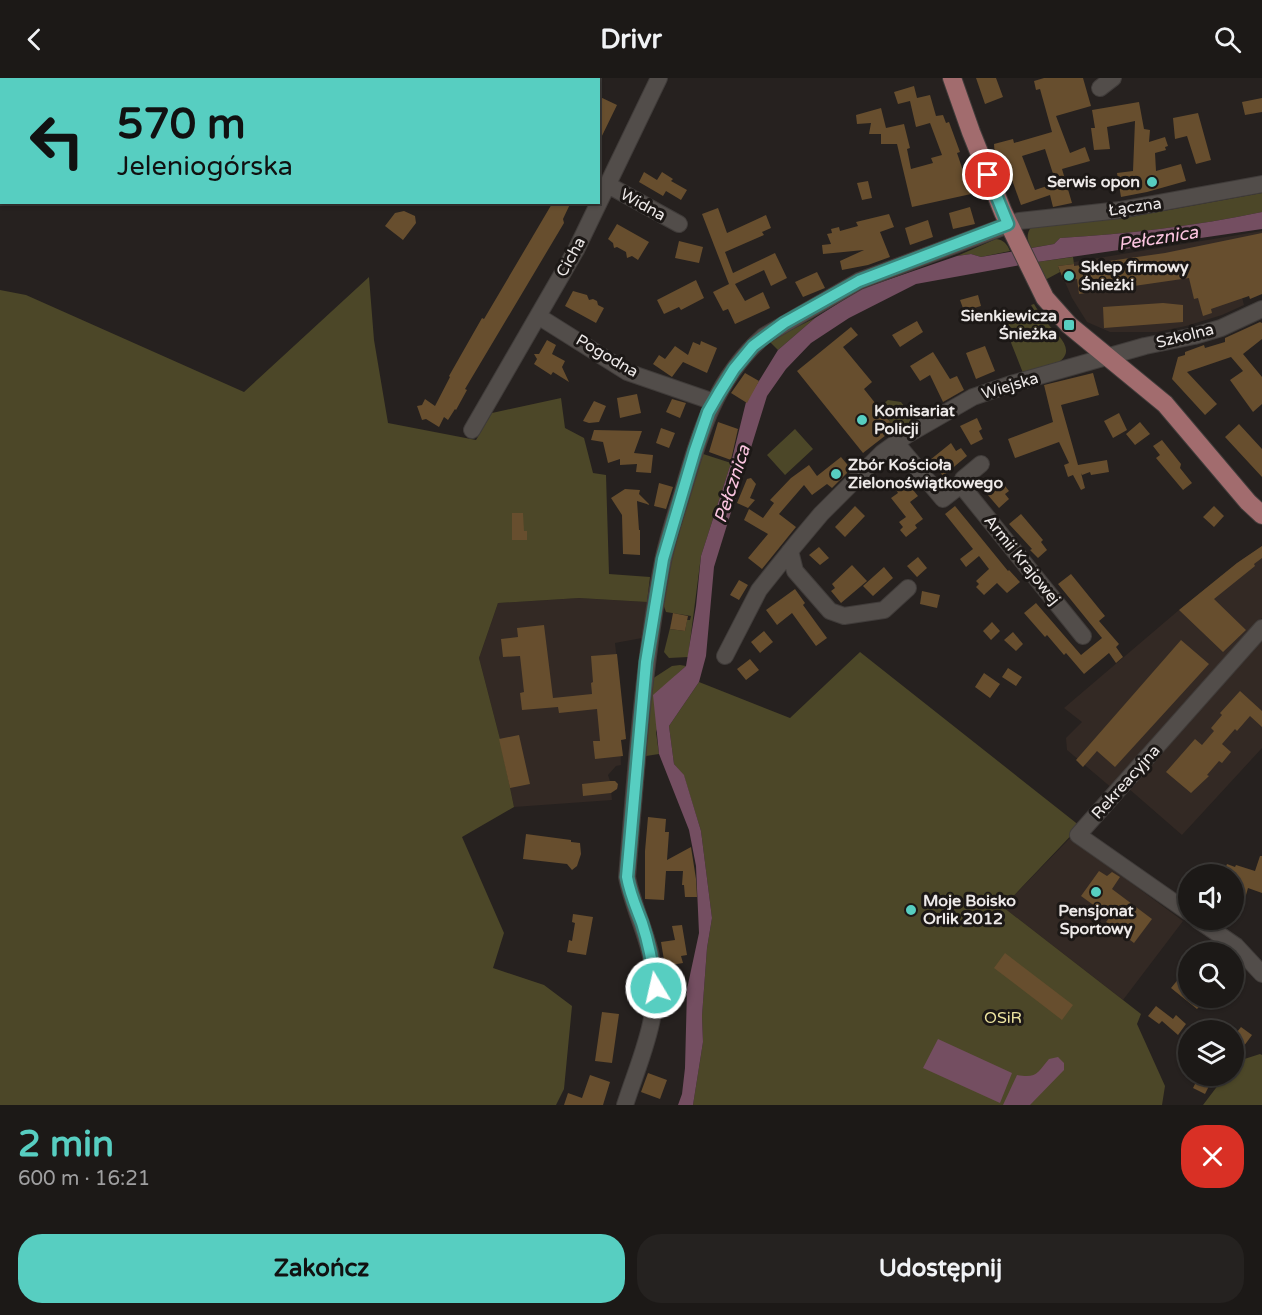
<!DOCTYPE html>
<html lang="pl">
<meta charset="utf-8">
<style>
:root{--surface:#1c1917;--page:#252220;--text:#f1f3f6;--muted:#a0a0a1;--line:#3a3836;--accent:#57cec1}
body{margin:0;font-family:"Varela Round",sans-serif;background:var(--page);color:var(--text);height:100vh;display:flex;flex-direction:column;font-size:22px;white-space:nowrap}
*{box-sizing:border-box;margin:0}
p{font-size:20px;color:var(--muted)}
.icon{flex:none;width:33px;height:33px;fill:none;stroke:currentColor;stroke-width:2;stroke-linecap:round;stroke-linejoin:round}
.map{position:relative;height:1027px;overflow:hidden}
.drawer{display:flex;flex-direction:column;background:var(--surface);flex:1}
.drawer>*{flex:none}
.hud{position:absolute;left:0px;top:0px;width:600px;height:126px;box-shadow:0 2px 4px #0004,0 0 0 2px var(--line);background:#57cec1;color:#111;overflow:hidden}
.controls{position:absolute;left:1178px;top:786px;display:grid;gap:12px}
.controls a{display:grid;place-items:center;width:66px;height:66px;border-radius:50%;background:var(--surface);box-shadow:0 2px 4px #0004,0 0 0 2px var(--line);font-size:30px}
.pin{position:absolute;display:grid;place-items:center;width:51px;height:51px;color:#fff;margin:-26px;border:3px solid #fff;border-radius:50%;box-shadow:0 2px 6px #0007}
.me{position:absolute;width:66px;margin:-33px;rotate:351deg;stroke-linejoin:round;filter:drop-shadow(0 0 4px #0008)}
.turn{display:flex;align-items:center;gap:21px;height:126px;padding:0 18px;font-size:27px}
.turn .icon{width:78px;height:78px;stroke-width:2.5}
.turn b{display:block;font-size:42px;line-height:51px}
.round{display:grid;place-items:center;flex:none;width:63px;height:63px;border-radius:24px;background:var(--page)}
.summary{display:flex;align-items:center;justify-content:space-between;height:102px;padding:0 18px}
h1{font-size:36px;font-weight:700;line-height:45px;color:var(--accent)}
.cta{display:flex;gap:12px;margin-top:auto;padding:12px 18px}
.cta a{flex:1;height:69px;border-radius:24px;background:var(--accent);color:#111;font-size:24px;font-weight:700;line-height:69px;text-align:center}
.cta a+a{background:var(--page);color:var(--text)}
header{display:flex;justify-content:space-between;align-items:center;height:78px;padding:0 18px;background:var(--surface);font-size:27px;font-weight:700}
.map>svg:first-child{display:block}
.built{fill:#332924}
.green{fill:#4c4728}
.water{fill:#744e61}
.building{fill:#674e2e;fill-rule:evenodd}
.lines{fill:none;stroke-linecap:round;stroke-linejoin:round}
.minor-casing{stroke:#403c3a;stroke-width:18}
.major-casing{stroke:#403c3a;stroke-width:20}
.minor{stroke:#524d4a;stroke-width:16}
.major{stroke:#a26c6e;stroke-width:18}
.route-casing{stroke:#39867d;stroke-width:15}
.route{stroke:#57cec1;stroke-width:10}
.poi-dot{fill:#57cec1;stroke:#1c1816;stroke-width:2}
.labels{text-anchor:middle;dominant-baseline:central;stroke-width:6;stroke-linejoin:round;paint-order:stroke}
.poi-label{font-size:16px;font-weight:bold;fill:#ede9e8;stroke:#1c1816;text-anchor:start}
.street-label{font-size:16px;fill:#ede9e8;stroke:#1c1816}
.park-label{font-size:16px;fill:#eee5a0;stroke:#1c1816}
.water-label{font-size:18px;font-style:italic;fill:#fcc5e0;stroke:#1c1816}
</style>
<header><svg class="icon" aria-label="back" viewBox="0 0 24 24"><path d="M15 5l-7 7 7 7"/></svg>Drivr<svg class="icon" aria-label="search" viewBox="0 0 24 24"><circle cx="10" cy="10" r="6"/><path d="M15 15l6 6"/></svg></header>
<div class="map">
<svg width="1262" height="1027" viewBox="0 0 1262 1027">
<rect width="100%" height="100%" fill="#26211f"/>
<path class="built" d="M1262 153V185L1237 200 1244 227 1222 237 1186 248 1157 254H1110L1087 244 1072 220 1058 188 1073 186 1074 184Z
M1262 468V540L1217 588 1113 711 1067 672 1066 660 1082 644 1064 630 1179 532 1237 485Z
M579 520 647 524 642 560 615 565 626 661 620 662 621 687 616 688 608 697 610 703H615L618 709 617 711 611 713 612 722 514 729 500 661 479 580 498 525Z
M1262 561V670L1182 757 1128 710Z
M1070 760 1183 843 1123 922 1003 829Z"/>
<path class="green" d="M1262 115V134C1195 148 1128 156 1060 160L1054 166 1031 170C1027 161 1026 157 1031 149L1125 140Z
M996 161C1004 162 1007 166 1010 173L981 179 971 176 957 178Z
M1073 179 1074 186 1058 188 1060 194 1045 202 1037 184Z
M369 199 374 262 388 345 476 362 492 335 561 320 565 350 584 360 593 395 606 397 609 496 650 499 647 524 579 520 498 525 479 580 500 661 514 729 462 759 504 855 493 890 544 907 572 928 564 1011 556 1027H0V212L26 217 244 314Z
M1034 226C1038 233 1043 240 1048 246 1056 256 1077 271 1059 284 1050 290 1034 292 1023 295L1004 247 1034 232 1031 227Z
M815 240 778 272 769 263Z
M888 322 901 324 910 336 911 344 902 352 898 347 895 350 879 329Z
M795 351 813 371 785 397 767 377Z
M700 375 731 385 701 478 688 579 669 580 664 574 672 542 670 551 685 553 687 542H690L691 538 666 534 663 526 673 471Z
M860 574 1080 748 1003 829 1141 936 1137 946 1165 1008 1162 1027H693L703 964 702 938 707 870 712 840 701 753 684 698 674 686 669 648 699 604 790 640Z
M680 587 686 588 676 597 656 654 659 676 646 678 652 601 672 588Z
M1260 976 1262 977V1027H1203L1225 998H1233V987L1235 984Z"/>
<path class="water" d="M1262 134V151L1037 184 916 206 849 240 811 265 786 291 767 318 714 489 706 578 699 604 669 648 674 686 684 697 701 753 712 840 707 870 702 938 703 964 693 1027H678L682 1016 685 990 687 911 699 855 696 788 689 752 659 676 653 617 686 588 696 528 701 478 731 385 746 324 778 272 815 240 861 211 957 178 971 176 981 179 1054 166 1060 160C1128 156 1195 148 1262 134Z
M938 961 1012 995 1000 1025 923 990Z
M1058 979 1064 985V992L1030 1027H1003L1017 997C1037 1001 1038 994 1049 981Z"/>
<path class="building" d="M976 0H996L1003 19 985 26Z
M1044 0H1083L1091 28 1056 38 1070 75 1085 69 1090 83 1062 91 1072 125 1053 129 1050 117 1021 127 1003 77 995 81 994 66 1013 61 1014 65 1052 54 1040 11 1036 12 1034 3ZM1045 71 1056 105 1035 112 1022 78Z
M914 8 917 20 930 17 936 38 943 37 946 45 949 44 960 74 957 75 971 116 912 129 897 66H881V56H869L871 45 857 46 856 37 881 30 886 50 904 46 910 70 907 71 911 91 933 85 931 80 942 77 930 45 916 49 910 23 898 26 894 14Z
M598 18 617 27 598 66Z
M1262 20V34L1245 37 1242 24Z
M1139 24 1144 51 1150 52 1149 64 1165 59 1168 68 1165 69 1166 72 1155 75 1156 93 1181 86 1186 103 1147 114 1121 119 1117 95 1133 93 1135 43 1107 49 1110 71 1094 72 1091 50H1095L1092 32Z
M1198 35 1211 82 1196 86 1187 58 1175 61 1173 40Z
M644 94 657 102 662 94 673 101 671 103 687 112 681 122 666 113 663 118 639 104Z
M868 103 872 120 862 122 857 105Z
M553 124H571L563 141 564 145 465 311 467 312 456 332 455 331 448 342 444 339 439 349 426 341 422 342 417 328 422 327 425 321 435 328 450 299 449 298 482 240 484 241Z
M970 129 975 146 953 151 949 135Z
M718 130 727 155 766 137 771 150 762 154 764 157 725 174 733 195 775 175 787 200 771 208 764 192 735 206 745 223 763 214 770 230 735 246 728 231 723 233 713 214 729 206 702 136Z
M404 133 415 138 416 145 403 162 385 148 395 135Z
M889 136 894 149 880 154 890 179 868 187 842 192 840 183 864 172 823 176 822 167 831 166 827 156 832 155 831 151 839 149 840 153 858 148 856 144Z
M928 142 933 159 910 167 905 150Z
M617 146 649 164 638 182 632 178 627 180 626 174 617 169 614 170 613 165 608 161Z
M1262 155V216L1250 221 1249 218 1211 231 1212 235 1203 238 1198 220 1194 221 1189 200 1079 216 1077 201 1064 203 1058 188 1074 186V188L1165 175Z
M679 163 703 169 699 185 675 180Z
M817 194 825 210 803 219 795 204Z
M696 202 704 220 681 232 679 229 664 236 657 222Z
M573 213 587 217 589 222 593 221 597 223 598 227 604 230 596 245 565 228Z
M978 217 981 228 964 233 960 222Z
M1163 225 1183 227V244L1104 250 1103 229Z
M917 243 923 254 900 269 892 257Z
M1260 244 1262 245V261L1243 276 1262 299V326L1253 334 1230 302 1243 293 1231 279 1187 294 1217 326 1205 337 1172 301 1178 279 1185 277V274L1204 267 1205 270 1225 264V260Z
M851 249 858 257 843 269 872 304 864 311 895 350 863 375 797 293Z
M547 262 556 267 552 276 565 283 562 289 569 304 553 294 551 297 534 286 537 281 534 276H539Z
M701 263 717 270 707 295 683 284 672 299 653 286 659 277 665 281 675 268 688 277 693 264 700 267Z
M985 268 995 293 976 301 966 275Z
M933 274 950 301 957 298 964 312 943 324 930 297 920 303 910 288Z
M745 295 759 303 747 325 731 315Z
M1093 295 1099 317 1061 327 1078 387 1107 382 1109 394 1091 397 1090 394 1082 397 1081 395 1085 410 1081 412 1073 397 1068 399 1064 387 1069 385 1059 364 1015 380 1008 361 1053 344 1044 307Z
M637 316 641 335 620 340 617 320Z
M672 321 686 325 680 340 666 334Z
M594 323 606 328 599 344 589 345 583 343Z
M1119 335 1127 352 1113 360 1104 343Z
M977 340 982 351 979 353 983 361 971 367 960 348Z
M718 344 738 351 731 382 709 374Z
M1140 344 1150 356 1135 367 1126 356Z
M1239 346 1262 371V399L1225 359Z
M661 350 675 355 669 370 656 365Z
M594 352 642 353 634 375 653 377 651 395 636 394 637 386 620 387V381L608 385 603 364 591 362Z
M1162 362 1181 386 1180 390 1192 405 1183 412 1156 380 1160 377 1153 368Z
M951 365 956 373 961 370 967 378 943 398 930 382Z
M841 379 851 391 832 410 827 406 812 417 804 407 779 436 796 449 762 491 748 480 768 456 744 442 749 431 763 440 774 425 770 422 791 400 809 387 817 398Z
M751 400 756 406 750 420 755 422 748 430 737 425 747 401Z
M905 402 918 418 910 424 923 441 915 447 917 450 906 459 900 452 903 449 899 444 906 439 891 420 898 415 895 410Z
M1002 404 1009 413 1005 416 1009 421 999 430 987 416Z
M659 405 673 409 666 431 654 428Z
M625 411 640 412 639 416 650 427 637 423 639 452H640V477L623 476 622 437 611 420Z
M855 428 865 438 845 459 835 449Z
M955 428 1008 493 1009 492 1020 504 1007 515 997 505 984 517 976 509 979 506 976 503 989 491 979 478 966 489 960 481 973 471 945 436Z
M1214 428 1224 438 1214 449 1203 439Z
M512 435H523L524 453H527V462H512Z
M1021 436 1043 462 1041 464 1047 472 1038 480 1030 472 1032 471 1009 446Z
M1262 468V480L1254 486 1255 488 1214 521 1246 552 1223 574 1179 532 1237 485Z
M819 469 829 480 820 487 809 477Z
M918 479 927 490 917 499 907 488Z
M852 487 867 503 841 525 831 513 835 510 832 506Z
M884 489 893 500 873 518 863 508Z
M1071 496 1105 538 1099 543 1119 566 1116 569 1123 579 1116 585 1109 575 1084 596 1066 575 1064 577 1047 557 1045 559 1024 535 1036 525 1081 577 1102 560 1058 506Z
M739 502 748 507 739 522 730 517Z
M795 511 805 525 803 527 827 560 816 568 792 535 777 547 766 532Z
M922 513 940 517 937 530 920 526Z
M673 535 688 538 685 553 670 551Z
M992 544 1000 553 991 562 983 553Z
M544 547 553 620 592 616 591 605 593 604 591 578 617 576 626 661 621 662 623 678 595 681 593 663H600L597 631 559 635 558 629 522 632 520 615 524 614 520 578 503 579 501 561 518 559 517 550Z
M764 553 773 564 760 575 751 564Z
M1013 554 1023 566 1016 573 1004 562Z
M1181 562 1209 586 1115 689 1097 673 1083 689 1076 682Z
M750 581 759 592 746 602 737 591Z
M1008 590 1022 599 1016 608 1002 599Z
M984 595 1000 606 990 620 975 609Z
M1240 613 1262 633V649L1250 638 1237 653 1235 651 1222 666 1231 674 1222 685 1219 683 1207 697 1209 698 1191 715 1166 694 1195 661 1202 667 1214 653 1211 650 1222 637 1220 635Z
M519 657 530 706 510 710 499 661Z
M610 703H615L618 706 617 711 611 715 583 718 582 706Z
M648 739 666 741 665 754H669L667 782 691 769 696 801 697 819H685L684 807H682L683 793H666L664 822 645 821V773Z
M526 756 571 762V764L580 765 581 776 577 788 572 792 567 786 523 781Z
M1260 778H1262V815L1248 810 1240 838 1233 836V796H1223L1227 786 1235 789 1236 787 1255 793Z
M1099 793 1107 798 1112 794 1120 799 1112 811 1152 841 1134 865 1106 844 1110 839 1081 818Z
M573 836 593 839 586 877 567 874 569 862 572 863 575 845 572 844Z
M682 847 687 877 681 878 683 885 665 888 661 864 675 862 672 848Z
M1005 875 1073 927 1062 942 994 890Z
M1180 899 1188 905V920H1207L1197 931 1171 910Z
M1156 928 1173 941 1176 937 1186 946 1178 957 1162 943 1159 946 1148 938Z
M602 934 619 936 612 985 595 983Z
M1241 949 1252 957 1241 972 1233 966V959Z
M648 995 667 1002 660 1021 641 1014Z
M590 997 610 1004 603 1027H564L568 1015 582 1020Z
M1199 998H1207L1213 1000 1205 1016 1193 1010Z"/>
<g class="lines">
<g class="minor-casing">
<path id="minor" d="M508 2 511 0
M1100 10 1113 0
M608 107 679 146
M538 238 627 294 714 324
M472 352 576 172 659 0
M896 365 943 421 961 407 1083 558
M961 407 963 401 981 386
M790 473 795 493 830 533 844 538 884 532 908 510
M725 578 759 512 795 467 821 436 882 375 907 357 973 319 1011 306 1145 268 1194 258 1221 250 1262 231
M1188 834 1078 757 1262 550
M1198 842 1236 868 1262 896
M625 1027C642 974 665 931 650 874 644 849 632 825 627 799 636 694 643 587 663 483 668 459 676 436 683 413 700 354 716 300 764 258L859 203 1019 143 1120 132 1262 106"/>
</g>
<g class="major-casing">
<path id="major" d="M952 0 971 54 1003 134 1045 220 1069 247 1165 326 1248 424 1262 437"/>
</g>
<use href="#minor" class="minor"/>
<use href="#major" class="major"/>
</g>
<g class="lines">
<g class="route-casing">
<path id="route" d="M656 910C653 888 649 866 642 845 636 829 630 816 627 799L646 584 663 481 695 372 708 334 719 315 734 291 753 268 784 245 859 203 1008 146 988 97"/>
</g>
<use href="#route" class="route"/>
</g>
<g class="poi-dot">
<circle cx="1152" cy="104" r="6"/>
<circle cx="1069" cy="198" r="6"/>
<rect x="1063" y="241" width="12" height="12" rx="3"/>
<circle cx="862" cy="342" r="6"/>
<circle cx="836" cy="396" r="6"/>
<circle cx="1096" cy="814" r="6"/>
<circle cx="911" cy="832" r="6"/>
</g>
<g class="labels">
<g class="poi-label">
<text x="1140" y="104" text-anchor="end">Serwis opon</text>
<text x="1081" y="189">Sklep firmowy<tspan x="1081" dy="18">Śnieżki</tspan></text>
<text x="1057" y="238" text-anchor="end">Sienkiewicza<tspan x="1057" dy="18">Śnieżka</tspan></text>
<text x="874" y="333">Komisariat<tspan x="874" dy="18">Policji</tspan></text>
<text x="848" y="387">Zbór Kościoła<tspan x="848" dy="18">Zielonoświątkowego</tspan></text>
<text x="923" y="823">Moje Boisko<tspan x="923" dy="18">Orlik 2012</tspan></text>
<text x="1096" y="833" text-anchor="middle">Pensjonat<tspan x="1096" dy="18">Sportowy</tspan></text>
</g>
<g class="street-label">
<text transform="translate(643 127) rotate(29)">Widna</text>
<text transform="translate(1135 129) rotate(-8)">Łączna</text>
<text transform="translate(571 179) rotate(-61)">Cicha</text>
<text transform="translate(1185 258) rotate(-14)">Szkolna</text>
<text transform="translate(607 278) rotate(30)">Pogodna</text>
<text transform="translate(1010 308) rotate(-17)">Wiejska</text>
<text transform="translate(1022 482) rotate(51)">Armii Krajowej</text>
<text transform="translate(1126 704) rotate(-48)">Rekreacyjna</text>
</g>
<g class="park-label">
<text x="1003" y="940">OSiR</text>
</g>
<g class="water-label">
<text transform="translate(1158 160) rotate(-9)">Pełcznica</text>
<text transform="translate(732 406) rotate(-72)">Pełcznica</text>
</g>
</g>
</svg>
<div class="controls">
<a><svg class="icon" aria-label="sound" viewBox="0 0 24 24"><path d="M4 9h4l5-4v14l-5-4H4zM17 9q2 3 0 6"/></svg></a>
<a><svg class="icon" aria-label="search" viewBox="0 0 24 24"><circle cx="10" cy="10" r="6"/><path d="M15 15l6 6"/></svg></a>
<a><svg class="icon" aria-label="layers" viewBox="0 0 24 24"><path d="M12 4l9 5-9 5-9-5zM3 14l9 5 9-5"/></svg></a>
</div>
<div class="pin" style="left:988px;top:97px;background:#d93025"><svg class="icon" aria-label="arrive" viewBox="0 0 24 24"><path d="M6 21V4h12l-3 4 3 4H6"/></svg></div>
<svg class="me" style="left:656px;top:910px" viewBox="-20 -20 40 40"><circle r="17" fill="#57cec1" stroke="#fff" stroke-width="3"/><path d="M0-11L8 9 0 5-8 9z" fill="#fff"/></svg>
<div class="hud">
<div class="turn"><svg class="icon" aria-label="left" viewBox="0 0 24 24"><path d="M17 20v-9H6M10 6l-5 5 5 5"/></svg><div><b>570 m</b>Jeleniogórska</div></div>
</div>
</div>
<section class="drawer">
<div class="summary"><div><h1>2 min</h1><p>600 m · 16:21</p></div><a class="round" style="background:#d93025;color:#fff"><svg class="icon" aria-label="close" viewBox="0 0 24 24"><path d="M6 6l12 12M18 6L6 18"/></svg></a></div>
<div class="cta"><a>Zakończ</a><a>Udostępnij</a></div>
</section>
